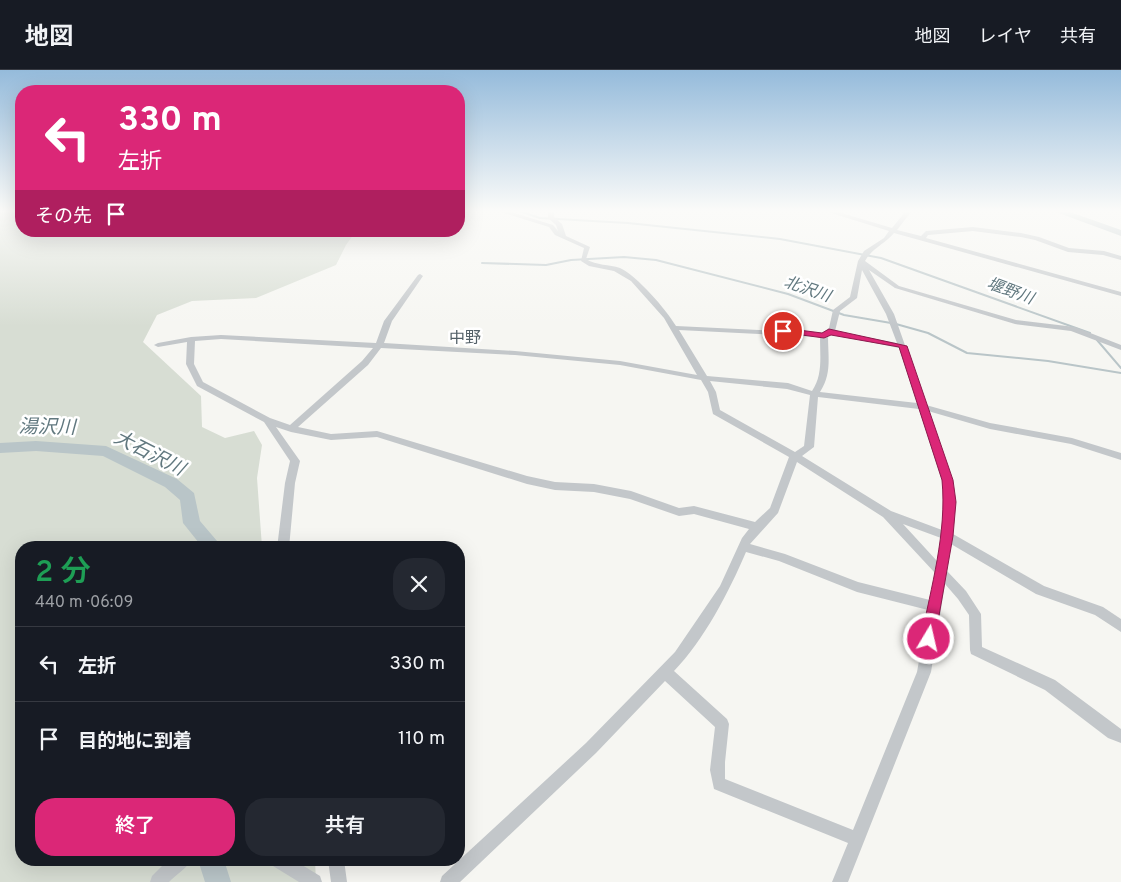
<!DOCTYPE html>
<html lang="ja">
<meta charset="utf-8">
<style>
:root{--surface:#171b24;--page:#242831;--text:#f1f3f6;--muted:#9ea1a6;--line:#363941;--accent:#db2777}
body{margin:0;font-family:Overpass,"Noto Sans JP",sans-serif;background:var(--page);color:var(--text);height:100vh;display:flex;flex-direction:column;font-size:19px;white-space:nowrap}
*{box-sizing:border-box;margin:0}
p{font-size:16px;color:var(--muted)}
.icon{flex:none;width:28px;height:28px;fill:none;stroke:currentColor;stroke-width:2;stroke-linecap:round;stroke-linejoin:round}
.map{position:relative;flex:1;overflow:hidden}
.panel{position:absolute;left:15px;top:471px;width:450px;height:325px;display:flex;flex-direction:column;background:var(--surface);border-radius:20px;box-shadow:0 5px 20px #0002}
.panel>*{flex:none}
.top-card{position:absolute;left:15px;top:15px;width:450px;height:152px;border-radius:20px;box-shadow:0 5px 20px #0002;background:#db2777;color:#fff;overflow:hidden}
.pin{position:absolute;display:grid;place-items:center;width:42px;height:42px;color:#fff;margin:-21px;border:2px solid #fff;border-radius:50%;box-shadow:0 1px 5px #0007}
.me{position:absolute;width:55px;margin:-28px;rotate:9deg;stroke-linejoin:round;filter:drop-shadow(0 0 4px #0008)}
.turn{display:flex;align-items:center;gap:18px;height:105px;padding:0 20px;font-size:22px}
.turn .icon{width:65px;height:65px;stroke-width:2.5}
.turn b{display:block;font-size:35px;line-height:42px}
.then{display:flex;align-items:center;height:48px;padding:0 20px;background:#0003;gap:10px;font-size:19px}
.round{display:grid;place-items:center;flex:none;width:52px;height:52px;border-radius:20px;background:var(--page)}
.head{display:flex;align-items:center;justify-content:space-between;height:85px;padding:0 20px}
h1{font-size:30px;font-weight:600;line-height:38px;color:#1e9e55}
.cta{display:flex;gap:10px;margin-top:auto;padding:10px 20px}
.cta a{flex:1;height:58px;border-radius:20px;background:var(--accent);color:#fff;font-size:20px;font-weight:600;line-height:58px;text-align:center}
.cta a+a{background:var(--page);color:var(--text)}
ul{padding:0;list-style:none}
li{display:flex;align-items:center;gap:15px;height:75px;padding:0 20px;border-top:1px solid var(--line)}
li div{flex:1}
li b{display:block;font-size:19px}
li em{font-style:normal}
header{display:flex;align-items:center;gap:30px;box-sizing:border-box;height:70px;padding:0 25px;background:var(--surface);border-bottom:1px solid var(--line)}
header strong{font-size:24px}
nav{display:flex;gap:28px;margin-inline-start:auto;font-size:18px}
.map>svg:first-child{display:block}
.green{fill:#d7ddd3}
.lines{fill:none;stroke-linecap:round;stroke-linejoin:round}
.stream{stroke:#b9c5c8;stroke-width:2}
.river{fill:#b9c5c8;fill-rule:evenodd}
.minor{fill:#c3c7ca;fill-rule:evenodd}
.route{fill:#db2777;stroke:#8e194d}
.labels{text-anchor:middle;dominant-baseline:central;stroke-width:5;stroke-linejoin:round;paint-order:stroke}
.far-water-label{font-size:16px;font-style:italic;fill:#61787f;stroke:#fff}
.far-quarter-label{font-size:16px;fill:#536068;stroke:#fff}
.water-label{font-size:19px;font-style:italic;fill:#61787f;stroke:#fff}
</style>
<header>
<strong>地図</strong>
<nav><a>地図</a><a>レイヤ</a><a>共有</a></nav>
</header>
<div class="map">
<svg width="1121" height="812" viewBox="0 0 1121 812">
<rect width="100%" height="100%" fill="#f6f6f2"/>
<path class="green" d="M0 142H21V161H356L346 175 336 195 256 228 192 231 157 245 143 272 201 326 202 357 225 368 254 361 262 375 257 408 262 477 21 478V790H315L316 812H0Z"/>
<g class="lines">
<path class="stream" d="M522 142 540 148 628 153 780 169 881 188 1090 263
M482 193 546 195 571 190 624 187 656 190 788 224 844 245 891 253
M896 254 928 263 967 283 1048 291 1121 303
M1097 270 1121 298"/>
<path class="river" d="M1056 142H1070L1121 160V166Z
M36 371 106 376 177 409 194 423 200 451 223 478H203L183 453 180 430 165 417 103 386 36 381 0 383V373Z
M198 790H224L231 812H205Z"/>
<path class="minor" d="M501 142H511L553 155 558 161 556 155 548 148V142H554V147L562 154 566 166 590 177 586 189C597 196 609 194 620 198 637 206 666 239 676 256L822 263 829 258 833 240 850 227 858 191 864 181 884 168 889 161 828 142H838L892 158 905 142H911L897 160 921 166 926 161 973 157 1021 163 1039 167 1069 178 1104 181 1121 186V190L1103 185 1068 182 1035 170 1021 167 973 161 928 165 926 168 1121 222V226L894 163C885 174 872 178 865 191L899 216 1016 250 1075 257 1121 275V280L1071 261 1015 254 895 218 869 200 894 244 926 335 990 353 1072 368 1121 383V390L1071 374 990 359 928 341 952 411 955 432 953 464 1044 516 1103 537 1121 549V562L1095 545 1036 524 951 474 947 501 966 521 981 544 982 577 1055 610 1121 659V673L1108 668 1045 620 971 584 970 580 969 545 958 529 945 514 931 602 848 812H832L848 773 714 719 710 700 715 657 665 611 596 683 460 812H440L442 806 586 673 675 582 720 516 742 468 749 459 694 444 679 446 630 429 594 422 555 420 527 414 377 367 331 370 291 362 276 357 300 391 295 413 289 478H277L285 413 290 391 264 352 197 316 186 294 187 272 158 277 154 275 158 273 191 267 221 265 376 273 384 251 418 205 420 204 423 206 392 251 384 273 515 281 620 291 697 305 664 248 631 211 614 201 589 196 581 191 584 178 555 165 549 157ZM862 200 886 244 897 273 835 261 840 241 857 228ZM679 260 820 267C820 286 823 305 812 321L788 313 707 306ZM830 264 899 278 917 333 820 322C832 304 828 287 828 266ZM221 269 373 278 362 291 290 355 270 348 203 312 194 294 195 271ZM381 278 515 285 620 295 701 310 708 322 713 344 789 387 770 438 755 452 694 436 679 438 631 421 594 414 555 412 527 406 377 361 331 364 298 357 368 295ZM710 311 787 319 810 325 804 376 795 382 720 340 716 322ZM818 327 919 339 942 411 945 432 942 460 891 441 802 386 814 377ZM797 392 883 447 935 503 930 530 858 512 785 484 750 474 778 443ZM903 454 941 468 937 491ZM746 482 779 491 857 522 928 540 917 602 853 760 725 709V692L729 654 727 649 674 601C704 570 729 522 746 482Z
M168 790H191C188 797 176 805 169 812H150L152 806Z
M271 790H294L320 806 322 812H299L273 796Z
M328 790H344L347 812H331Z"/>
</g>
<linearGradient id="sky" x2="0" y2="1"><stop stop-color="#95bbdb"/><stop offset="0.55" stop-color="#fbfbf9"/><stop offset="1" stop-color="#fbfbf9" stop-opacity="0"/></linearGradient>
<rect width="1121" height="256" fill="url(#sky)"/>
<path class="route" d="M783 258 822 263 829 259 907 276 953 410 956 432 953 466 934 574 929 576 924 574 921 569C931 517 947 463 942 410L899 277 831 265 824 268 780 262 779 261Z"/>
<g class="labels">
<g class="far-water-label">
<text transform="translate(807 220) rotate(19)">北沢川</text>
<text transform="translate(1010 222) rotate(20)">堰野川</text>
</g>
<g class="far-quarter-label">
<text x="465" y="269">中野</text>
</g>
<g class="water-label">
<text transform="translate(47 358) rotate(1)">湯沢川</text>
<text transform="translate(149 384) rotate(27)">大石沢川</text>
</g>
</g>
</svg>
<div class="pin" style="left:783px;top:261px;background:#d93025"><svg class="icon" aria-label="arrive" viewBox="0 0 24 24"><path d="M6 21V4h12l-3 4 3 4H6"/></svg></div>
<svg class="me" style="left:929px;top:569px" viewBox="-20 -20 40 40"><circle r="17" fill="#db2777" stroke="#fff" stroke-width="3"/><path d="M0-11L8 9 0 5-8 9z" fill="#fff"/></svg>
<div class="top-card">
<div class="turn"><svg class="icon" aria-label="left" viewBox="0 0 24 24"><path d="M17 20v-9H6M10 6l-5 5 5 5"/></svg><div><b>330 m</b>左折</div></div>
<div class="then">その先<svg class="icon" aria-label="arrive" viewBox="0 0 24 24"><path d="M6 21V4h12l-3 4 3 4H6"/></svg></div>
</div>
<section class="panel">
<div class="head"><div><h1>2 分</h1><p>440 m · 06:09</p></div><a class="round"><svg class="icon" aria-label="close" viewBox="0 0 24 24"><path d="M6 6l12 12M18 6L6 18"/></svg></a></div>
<ul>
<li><svg class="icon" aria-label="left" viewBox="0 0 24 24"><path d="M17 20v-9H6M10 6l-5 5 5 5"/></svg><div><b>左折</b></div><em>330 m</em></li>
<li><svg class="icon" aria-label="arrive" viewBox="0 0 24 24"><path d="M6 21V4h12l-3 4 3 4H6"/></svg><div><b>目的地に到着</b></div><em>110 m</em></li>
</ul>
<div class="cta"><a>終了</a><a>共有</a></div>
</section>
</div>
